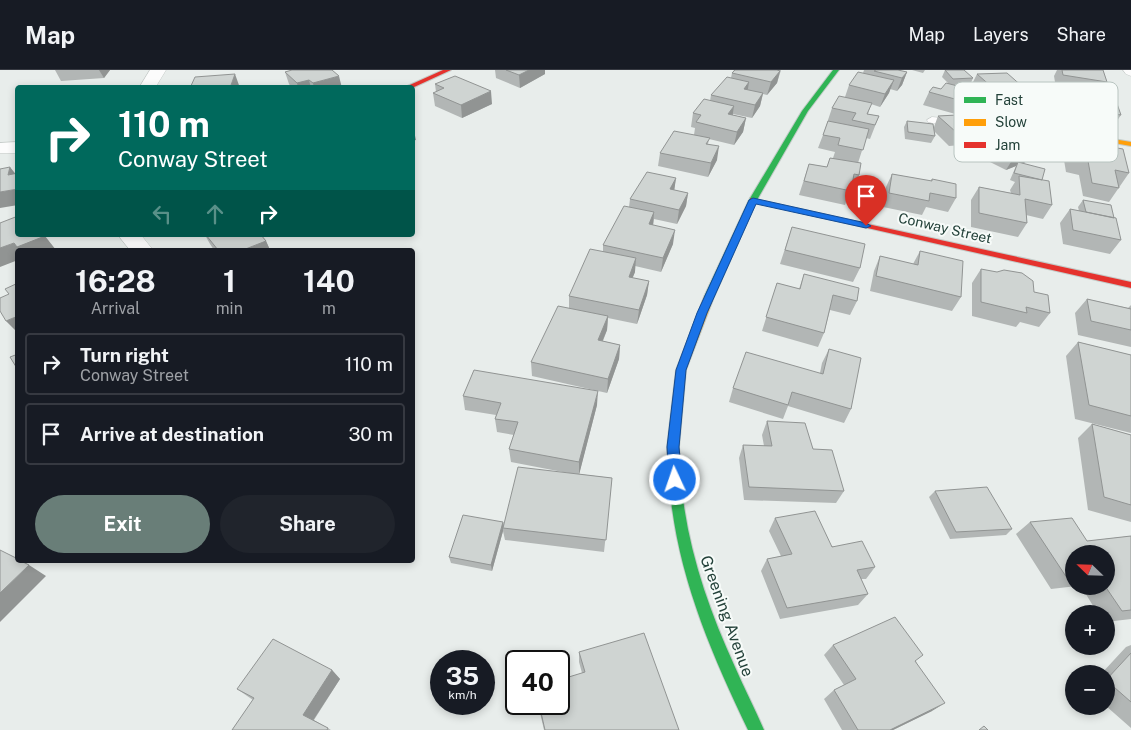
<!DOCTYPE html>
<meta charset="utf-8">
<style>
:root{--surface:#171b24;--page:#20242c;--text:#f1f3f6;--muted:#9ea1a6;--line:#363941;--accent:#697e78}
body{margin:0;font-family:"Public Sans",sans-serif;background:var(--page);color:var(--text);height:100vh;display:flex;flex-direction:column;font-size:19px;white-space:nowrap}
*{box-sizing:border-box;margin:0}
p{font-size:16px;color:var(--muted)}
.icon{flex:none;width:28px;height:28px;fill:none;stroke:currentColor;stroke-width:2;stroke-linecap:round;stroke-linejoin:round}
.map{position:relative;flex:1;overflow:hidden}
.details{position:absolute;left:15px;top:178px;width:400px;height:315px;display:flex;flex-direction:column;background:var(--surface);border-radius:5px;box-shadow:0 2px 8px #0003}
.details>*{flex:none}
.hud{position:absolute;left:15px;top:15px;width:400px;height:152px;border-radius:5px;box-shadow:0 2px 8px #0003;background:#00695c;color:#fff;overflow:hidden}
.needle{width:32px;rotate:293deg}
.buttons{position:absolute;left:1065px;top:475px;display:grid;gap:10px}
.buttons a{display:grid;place-items:center;width:50px;height:50px;border-radius:50%;background:var(--surface);box-shadow:0 2px 8px #0003;font-size:25px}
.speed{position:absolute;left:430px;top:580px;display:flex;gap:10px;font-size:25px;font-weight:700;text-align:center}
.speed>*{display:grid;place-content:center;width:65px;height:65px;border-radius:50%;background:var(--surface);box-shadow:0 2px 8px #0003;line-height:1}
.speed small{font-size:12px;font-weight:400}
.speed .limit{border:2px solid #111;border-radius:8px;background:#fff;color:#111}
.pin{position:absolute;display:grid;place-items:center;width:42px;height:42px;color:#fff;margin:-51px -21px;border-radius:50% 50% 50% 0;rotate:-45deg;box-shadow:0 0 5px #0007}
.pin .icon{rotate:45deg}
.me{position:absolute;width:55px;margin:-28px;rotate:357deg;stroke-linejoin:round;filter:drop-shadow(0 0 4px #0008)}
.turn{display:flex;align-items:center;gap:18px;height:105px;padding:0 20px;font-size:22px}
.turn .icon{width:65px;height:65px;stroke-width:2.5}
.turn b{display:block;font-size:35px;line-height:42px}
.lanes{display:flex;align-items:center;height:48px;padding:0 20px;background:#0003;justify-content:center;gap:25px;direction:ltr}
.lanes .off{opacity:.35}
.eta{display:flex;justify-content:space-evenly;align-items:center;height:85px;text-align:center}
.eta b{font-size:30px;font-weight:700;line-height:35px}
.primary-button{display:flex;gap:10px;margin-top:auto;padding:10px 20px}
.primary-button a{flex:1;height:58px;border-radius:30px;background:var(--accent);color:#fff;font-size:20px;font-weight:700;line-height:58px;text-align:center}
.primary-button a+a{background:var(--page);color:var(--text)}
ul{padding:0;list-style:none}
li{display:flex;align-items:center;gap:15px;height:62px;margin:0 10px 8px;padding:0 10px;border:2px solid var(--line);border-radius:5px}
li div{flex:1}
li b{display:block;font-size:19px}
li em{font-style:normal}
header{display:flex;align-items:center;gap:30px;box-sizing:border-box;height:70px;padding:0 25px;background:var(--surface);border-bottom:1px solid var(--line)}
header strong{font-size:24px}
nav{display:flex;gap:28px;margin-inline-start:auto;font-size:18px}
.map>svg:first-child{display:block}
.lines{fill:none;stroke-linecap:round;stroke-linejoin:round}
.lane-casing{stroke:#c5cac8;stroke-width:1}
.street-casing{stroke:#c5cac8;stroke-width:1}
.fast-casing{stroke:#c3cbc8;stroke-width:2}
.slow-casing{stroke:#c3cbc8;stroke-width:2}
.jam-casing{stroke:#c3cbc8;stroke-width:2}
.lane{fill:#fcfcfc;fill-rule:evenodd}
.street{fill:#fcfcfc;fill-rule:evenodd}
.fast{fill:#30b455;fill-rule:evenodd}
.slow{fill:#ff9f0a;fill-rule:evenodd}
.jam{fill:#e5322d;fill-rule:evenodd}
.wall{fill:#b2b6b5}
.shaded-wall{fill:#919493}
.building{fill:#cfd4d2;stroke:#919493}
.route{fill:#1a73e8;stroke:#114b97}
.labels{text-anchor:middle;dominant-baseline:central;stroke-width:4;stroke-linejoin:round;paint-order:stroke}
.far-street-label{font-size:14px;fill:#24423a;stroke:#f7fbf9}
.street-label{font-size:16px;fill:#24423a;stroke:#f7fbf9}
.key{fill:#f7fbf9;stroke:#b8c4c0;stroke-width:1}
.key-label{font-size:14px;fill:#24423a}
</style>
<header>
<strong>Map</strong>
<nav><a>Map</a><a>Layers</a><a>Share</a></nav>
</header>
<div class="map">
<svg width="1131" height="660" viewBox="0 0 1131 660">
<rect width="100%" height="100%" fill="#e8edeb"/>
<g class="lines">
<g class="lane-casing">
<path id="lane" d="M932 47 1005 54 1028 53 1034 56C1025 65 943 56 928 52L927 50Z"/>
</g>
<g class="street-casing">
<path id="street" d="M150 0H166L155 18H139Z
M1123 0H1131V6L1126 4Z
M18 72V83H0V73Z
M118 165H141L153 180H130Z"/>
</g>
<g class="fast-casing">
<path id="fast" d="M833 0H839L808 41 757 130 714 227 712 229H706L704 227 749 130 802 41Z
M676 416 680 417 682 421C689 483 709 540 735 597 744 618 755 639 764 660H748C711 583 678 506 670 421L672 417Z"/>
</g>
<g class="slow-casing">
<path id="slow" d="M1025 54 1131 72V76L1028 58 1024 56Z
M709 224 714 227 686 300 679 377 682 421 680 425 676 426 672 425 670 421 667 377 676 300 704 227Z"/>
</g>
<g class="jam-casing">
<path id="jam" d="M443 0H451L412 18H403Z
M750 128 1131 212V218L753 132H750Z"/>
</g>
<use href="#lane" class="lane"/>
<use href="#street" class="street"/>
<use href="#fast" class="fast"/>
<use href="#slow" class="slow"/>
<use href="#jam" class="jam"/>
</g>
<path class="wall" d="M55 0H110L104 8 61 11Z
M495 0H545V4L520 18 496 8Z
M734 0H781L777 13 767 25 763 24 760 36 752 48 733 44V45L746 48 743 62 734 75 709 69 708 74 717 90 708 107 658 96 660 83 694 65 695 58 691 57 693 43 710 31 711 25 731 8 732 3Z
M864 0H901L900 1 907 2 902 15 897 21 890 19 889 23 880 37 871 34 868 44 879 46 870 69 866 68 858 93 859 105 854 118H851L845 135 799 125 809 94 827 97 830 88H833L835 82 818 78 823 65 832 38 845 27 849 15 863 3Z
M912 0H925L923 3Z
M945 0 973 8 970 15H956L974 20 971 16 977 4 1024 18 1017 31H986L983 28 973 44 994 60 987 72 1040 75 1032 89 1023 93 1042 110 1052 135 1043 149 1026 145 1027 153 1018 167 971 157V130L979 117 1011 123 1010 120 1015 112 1010 110 1016 96 1006 100 978 86 986 73 949 76 934 61 935 66 931 73 905 69 904 57 907 51 934 57 938 46 959 45 923 35 929 22 941 19 948 13 942 7Z
M1057 0H1103L1107 12 1099 24 1100 28 1121 45 1112 58 1076 52 1062 44 1059 29 1065 19 1056 18 1054 6Z
M285 2 342 18H292L289 14Z
M435 14 492 34 462 48 435 36 433 23 436 22Z
M1071 70 1129 103 1109 132 1083 126 1079 105 1066 102 1063 84Z
M892 104 931 111 932 109 956 128 948 142 926 137 922 145 883 137 886 117Z
M676 108 674 120 688 123 686 136 677 154 654 149 653 155 673 174 661 202 635 196V202L632 208 649 211 647 225 637 254 608 248 607 260 603 271 620 275 619 289 607 323 532 306 531 292 569 238V226L603 181V175L629 137 630 129Z
M1083 130 1121 170 1110 184 1063 174 1060 153 1070 139 1079 141 1078 137Z
M792 157 860 198 853 212 780 194Z
M205 165H261L266 171 270 180H214L210 174Z
M920 181 961 227 952 241 870 221 874 201 880 186 913 194Z
M981 199 1034 222 1050 243 1039 257 1020 252 1016 257 972 246V213Z
M804 204 857 231 850 245 830 240 824 263 818 277 762 261 777 213 799 219Z
M1087 229 1128 238 1131 235V277L1078 265 1075 243Z
M1078 272 1131 285V363L1075 349 1066 286Z
M829 279 851 339 844 353 788 336 783 349 729 332 733 318 820 303 822 293Z
M463 326 597 335 579 404 612 408 604 482 505 470 503 461 492 501 451 493 449 487 503 452 504 455 568 403 511 392 509 379 514 365 497 362 495 349 496 345 465 340Z
M767 351 813 379 844 421 836 433 744 430 739 388 743 375 764 376 762 365Z
M1092 354 1131 365V452L1088 440 1078 368Z
M935 421 1012 459 1006 465 950 469 929 427Z
M775 448 875 497 866 509H861L868 524 858 535 780 549 761 501 767 489 781 486 769 461Z
M1030 452 1087 471 1131 466V549L1106 552V544H1098L1081 516H1106V484H1074V516H1077L1051 519 1016 464Z
M833 575 916 591 932 641 893 660H842L824 629 834 620 844 615 824 585Z
M1131 575V658L1106 636V604H1101L1126 577Z
M579 582 679 660H544L538 634H559L582 603 579 592Z
M332 600 340 609 314 650 331 660H232L253 630 237 619Z"/>
<path class="shaded-wall" d="M99 0H110L104 8Z
M529 0H545V4L520 18 519 5Z
M780 1 777 13 767 25 771 12Z
M907 2 902 15 897 21 902 8Z
M235 4 240 18H230Z
M339 6 342 18H314L313 13Z
M309 10 311 18H298L297 13Z
M894 10 889 23 880 37 885 24Z
M749 12 747 25 744 19Z
M491 21 492 34 462 48 461 35Z
M763 23 760 36 752 48 755 35Z
M985 23 979 36 970 48 977 35Z
M734 36 732 49 728 44Z
M746 48 743 62 734 75 737 62Z
M412 57H413L416 70 412 71Z
M1040 75 1032 89 1017 96 1018 92 1016 96 1006 100 1014 87Z
M719 76 717 90 708 107 711 93Z
M10 97 18 107 8 105Z
M676 108 674 122 670 119Z
M18 119V135L0 138V122Z
M688 123 686 136 677 154 679 140Z
M654 142 653 156 649 154Z
M675 160 673 174 661 202 663 188Z
M45 166 56 180H18V190L0 197V178L14 173Z
M266 171 270 180H243Z
M636 188 635 202 627 222 629 207Z
M649 211 647 225 637 254 639 240Z
M18 246V263L6 251Z
M608 246 607 260 597 284 598 270Z
M620 275 619 289 607 323 608 309Z
M598 321 597 335 579 405V392Z
M503 452 504 458H503V461L492 501 491 495Z
M29 495 46 506 0 552V523Z
M332 600 340 609 312 652 303 645Z
M945 633 932 641 893 660H890Z"/>
<path class="building" d="M292 0H332L339 6 313 13 309 10 297 13 285 2Z
M506 0H529L519 5Z
M735 0H777L780 1 771 12 732 3Z
M876 0H898L907 2 902 8 874 1Z
M945 0H964L973 8 953 9Z
M1062 0H1103L1107 12 1063 5Z
M858 2 894 10 885 24 849 15Z
M1007 3 1024 18H993L977 4Z
M235 4 230 18H190L195 7Z
M455 6 491 21 461 35 433 23 444 18 435 14Z
M727 7 749 12 744 19 763 23 755 35 711 25Z
M946 13 985 23 977 35 929 22 933 17 941 19Z
M52 16H90L88 18H51Z
M1067 16 1098 21 1100 28 1116 31 1121 45 1085 39 1070 31Z
M839 26 872 33 867 44 879 46 875 55 852 50 856 43 832 38Z
M704 29 734 36 728 44 746 48 737 62 696 52 701 45 693 43Z
M976 44 994 60 956 62 938 46Z
M828 51 869 59 863 80 838 75 840 68 823 65Z
M907 51 933 54 935 66 908 62Z
M674 61 710 68 706 74 719 76 711 93 660 83Z
M1071 70 1123 79 1129 103 1115 100 1119 118 1092 113 1088 91 1075 89Z
M830 88 861 93 859 105 854 104 851 121 804 111 809 94 827 97Z
M1018 92 1045 99 1042 110 1014 103Z
M10 97 8 105 18 103V119L0 122V99Z
M647 102 676 108 670 119 688 123 679 140 630 129Z
M892 104 932 111V109L956 114V128L930 123 929 131 889 123Z
M1019 106 1049 111 1052 135 1025 129 1027 153 979 143V117L1020 125Z
M1083 130 1111 135 1114 148 1086 142Z
M624 136 654 142 649 154 675 160 663 188 603 175Z
M1070 139 1116 148 1121 170 1073 160Z
M18 146V165H45V166L17 177 14 173 0 178V153Z
M792 157 865 174 860 198 785 180Z
M206 165H261L266 171 243 180H218Z
M590 179 636 188 629 207 649 211 639 240 569 226Z
M920 181 963 191 961 227 876 206 880 186 918 195Z
M981 199 997 202 1004 200 1022 203 1033 211 1034 222 1048 225 1050 243 1026 237 1027 243 981 232Z
M804 204 859 218 857 231 833 225 824 263 766 247 777 213 800 219Z
M18 213V246L6 251 0 241V228L9 224 5 219Z
M1087 229 1131 239V260L1091 251Z
M558 236 608 246 598 270 620 275 608 309 531 292Z
M1078 272 1131 285V346L1089 335Z
M829 279 861 288 851 339 792 322 788 335 733 318 746 282 823 304Z
M18 284V300L10 287Z
M474 300 598 321 579 392 509 379 518 352 495 349 501 333 463 326Z
M767 351 805 353 813 379 832 380 844 421 749 417 743 375 772 376Z
M1092 354 1131 365V435L1104 427Z
M518 397 612 408 606 470 503 458Z
M987 417 1012 459 956 462 935 421Z
M815 441 832 477 862 471 875 497 857 500 868 524 787 538 767 489 792 484 775 448Z
M463 445 503 452 491 495 449 487Z
M1072 448 1087 471 1131 466V540L1122 541 1105 516H1106V484H1074V507L1067 508 1030 452Z
M0 480 18 489V490H19L29 495 0 523Z
M895 547 923 585 915 591 945 633 890 660H858L834 620 856 609 833 575Z
M644 563 679 660H545L539 634H559V610L585 602 579 582Z
M273 569 332 600 303 645 328 658 327 660H232L254 628 237 619Z
M1131 583V632L1106 610Z
M984 656 988 660H979Z"/>
<path class="route" d="M753 128 866 153 871 156 866 158 756 134 707 243 686 300 679 377 682 410 680 414 675 415 671 414 669 410 667 377 676 300 697 243 749 130Z"/>
<g class="labels">
<g class="far-street-label">
<text transform="translate(945 158) rotate(13)">Conway Street</text>
</g>
<g class="street-label">
<text transform="translate(727 546) rotate(70)">Greening Avenue</text>
</g>
</g>
<rect x="954" y="12" width="164" height="80" rx="8" class="key"/>
<rect x="964" y="27" width="22" height="6" fill="#30b455"/>
<rect x="964" y="49" width="22" height="7" fill="#ff9f0a"/>
<rect x="964" y="72" width="22" height="6" fill="#e5322d"/>
<g class="key-label">
<text x="995" y="35">Fast</text>
<text x="995" y="57">Slow</text>
<text x="995" y="80">Jam</text>
</g>
</svg>
<div class="buttons">
<a><svg class="needle" viewBox="-14 -14 28 28"><path d="M0-13l5 13h-10z" fill="#e53935"/><path d="M0 13l5-13h-10z" fill="#9ea1a6"/></svg></a>
<a>+</a>
<a>−</a>
</div>
<div class="speed"><div>35<small>km/h</small></div><div class="limit">40</div></div>
<div class="pin" style="left:866px;top:156px;background:#d93025"><svg class="icon" aria-label="arrive" viewBox="0 0 24 24"><path d="M6 21V4h12l-3 4 3 4H6"/></svg></div>
<svg class="me" style="left:675px;top:410px" viewBox="-20 -20 40 40"><circle r="17" fill="#1a73e8" stroke="#fff" stroke-width="3"/><path d="M0-11L8 9 0 5-8 9z" fill="#fff"/></svg>
<div class="hud">
<div class="turn"><svg class="icon" aria-label="right" viewBox="0 0 24 24"><path d="M7 20v-9h11M14 6l5 5-5 5"/></svg><div><b>110 m</b>Conway Street</div></div>
<div class="lanes"><svg class="icon off" aria-label="left" viewBox="0 0 24 24"><path d="M17 20v-9H6M10 6l-5 5 5 5"/></svg><svg class="icon off" aria-label="ahead" viewBox="0 0 24 24"><path d="M12 20V5M6 11l6-6 6 6"/></svg><svg class="icon" aria-label="right" viewBox="0 0 24 24"><path d="M7 20v-9h11M14 6l5 5-5 5"/></svg></div>
</div>
<section class="details">
<div class="eta">
<div><b>16:28</b><p>Arrival</p></div>
<div><b>1</b><p>min</p></div>
<div><b>140</b><p>m</p></div>
</div>
<ul>
<li><svg class="icon" aria-label="right" viewBox="0 0 24 24"><path d="M7 20v-9h11M14 6l5 5-5 5"/></svg><div><b>Turn right</b><p>Conway Street</p></div><em>110 m</em></li>
<li><svg class="icon" aria-label="arrive" viewBox="0 0 24 24"><path d="M6 21V4h12l-3 4 3 4H6"/></svg><div><b>Arrive at destination</b></div><em>30 m</em></li>
</ul>
<div class="primary-button"><a>Exit</a><a>Share</a></div>
</section>
</div>
